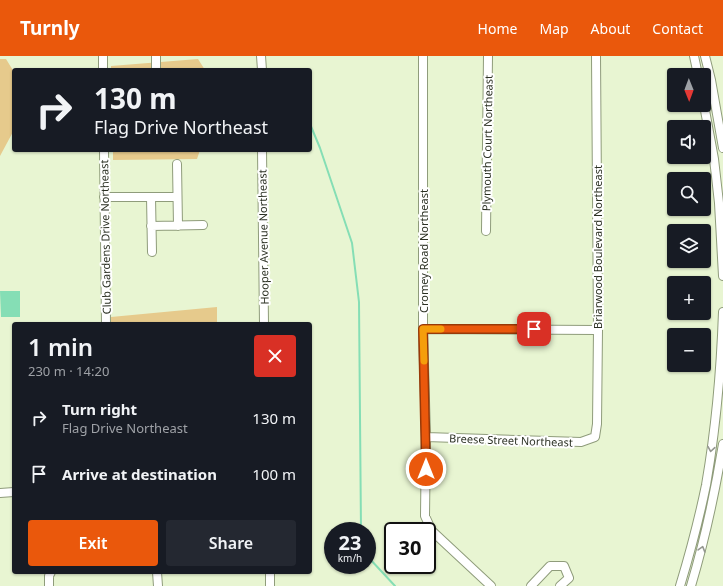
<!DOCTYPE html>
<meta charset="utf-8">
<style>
:root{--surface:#171b24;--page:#242831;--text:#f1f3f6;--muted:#9ea1a6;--accent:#ea580c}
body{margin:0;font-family:"Noto Sans",sans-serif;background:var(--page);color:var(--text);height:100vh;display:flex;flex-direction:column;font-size:15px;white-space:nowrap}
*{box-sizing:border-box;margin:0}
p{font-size:13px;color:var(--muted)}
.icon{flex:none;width:22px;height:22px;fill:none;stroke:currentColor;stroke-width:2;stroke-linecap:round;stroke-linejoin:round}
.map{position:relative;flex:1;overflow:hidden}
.panel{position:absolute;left:12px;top:266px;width:300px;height:252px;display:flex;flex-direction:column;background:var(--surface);border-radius:4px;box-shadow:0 1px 3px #0004}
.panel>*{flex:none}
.banner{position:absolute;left:12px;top:12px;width:300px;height:84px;border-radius:4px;box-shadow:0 1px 3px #0004;background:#171b24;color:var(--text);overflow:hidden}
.needle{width:26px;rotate:179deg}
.tools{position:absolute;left:667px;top:12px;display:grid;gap:8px}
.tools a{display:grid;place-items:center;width:44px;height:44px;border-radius:4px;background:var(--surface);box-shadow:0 1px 3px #0004;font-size:20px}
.speed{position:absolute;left:324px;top:466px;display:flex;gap:8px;font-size:20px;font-weight:700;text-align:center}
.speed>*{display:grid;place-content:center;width:52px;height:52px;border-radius:50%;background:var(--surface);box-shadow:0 1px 3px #0004;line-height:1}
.speed small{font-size:10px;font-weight:400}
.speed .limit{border:2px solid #111;border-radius:6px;background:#fff;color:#111}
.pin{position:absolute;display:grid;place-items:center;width:34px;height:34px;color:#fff;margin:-17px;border-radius:8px;box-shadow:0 2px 6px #0006}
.me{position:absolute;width:44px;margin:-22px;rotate:0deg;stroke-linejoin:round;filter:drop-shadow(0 0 3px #0008)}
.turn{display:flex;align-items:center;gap:14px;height:84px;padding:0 16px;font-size:18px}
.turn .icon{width:52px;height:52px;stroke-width:2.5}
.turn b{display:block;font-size:28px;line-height:34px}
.round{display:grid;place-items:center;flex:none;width:42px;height:42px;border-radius:4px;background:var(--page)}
.headline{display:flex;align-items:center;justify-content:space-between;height:68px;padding:0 16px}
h1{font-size:24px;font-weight:600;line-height:30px}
.cta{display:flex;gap:8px;margin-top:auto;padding:8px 16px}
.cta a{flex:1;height:46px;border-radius:4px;background:var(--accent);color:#fff;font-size:16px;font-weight:600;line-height:46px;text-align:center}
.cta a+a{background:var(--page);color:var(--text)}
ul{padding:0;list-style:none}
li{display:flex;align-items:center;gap:12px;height:56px;padding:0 16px}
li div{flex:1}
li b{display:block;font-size:15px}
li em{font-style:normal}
header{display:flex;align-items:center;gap:24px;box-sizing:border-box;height:56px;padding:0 20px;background:var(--accent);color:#fff}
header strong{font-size:19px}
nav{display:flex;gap:22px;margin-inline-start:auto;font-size:14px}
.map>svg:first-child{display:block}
.green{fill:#e6ca8c}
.water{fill:#85deb5}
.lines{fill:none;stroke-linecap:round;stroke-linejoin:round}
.stream{stroke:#85deb5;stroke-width:2}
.minor-casing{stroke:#8f9c7b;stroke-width:10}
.minor{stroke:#fff;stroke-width:8}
.oneway{stroke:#959891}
.route-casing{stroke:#983908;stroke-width:10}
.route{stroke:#ea580c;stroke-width:7}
.slow{stroke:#f59e0b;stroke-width:7}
.labels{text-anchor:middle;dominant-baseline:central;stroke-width:4;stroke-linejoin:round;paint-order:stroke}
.street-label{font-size:11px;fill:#2b3023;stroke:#fff}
</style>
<header>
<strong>Turnly</strong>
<nav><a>Home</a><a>Map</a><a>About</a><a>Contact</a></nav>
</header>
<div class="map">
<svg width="723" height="530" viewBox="0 0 723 530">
<rect width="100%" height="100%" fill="#e8f5d2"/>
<path class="green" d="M0 3H6L14 16V74L0 100Z
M198 3 205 14H111V10Z
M113 94H200L197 103 113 104Z
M217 251V268H111V261Z"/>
<path class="water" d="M0 235H20V261H1Z"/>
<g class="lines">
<path class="stream" d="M310 68 320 92 352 187 359 246 361 475
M367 496 369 502 395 530"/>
<g class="minor-casing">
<path id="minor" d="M103 0V14
M156 0V14
M261 0 262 14
M423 0V273L426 381 425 460 432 475 491 530
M694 0 698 19
M705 0 711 24 723 92
M704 49 714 103 719 147 723 220
M104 94 106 268
M262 94 264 268
M177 108 178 170
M104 141H177
M151 141 152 196
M151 170 203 169
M486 175 488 0
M423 273 598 274
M426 381 581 386 595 381 597 368 598 274 596 0
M0 437 14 436
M157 516 158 530
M49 530V520L51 516
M270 530V516
M531 530 550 510H564L569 522 560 530
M680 530C690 497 699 463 706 429 716 372 721 314 723 256
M691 530C705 483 715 437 723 388"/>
</g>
<use href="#minor" class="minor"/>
</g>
<defs><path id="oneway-chevron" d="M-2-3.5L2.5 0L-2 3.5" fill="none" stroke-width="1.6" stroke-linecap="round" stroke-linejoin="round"/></defs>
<g class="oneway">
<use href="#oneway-chevron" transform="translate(711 393) rotate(99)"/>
<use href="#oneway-chevron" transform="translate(702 493) rotate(-74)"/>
</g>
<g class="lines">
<g class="route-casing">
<path id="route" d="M426 413 423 273H534"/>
</g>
<use href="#route" class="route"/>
<path class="slow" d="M424 305 423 273H441"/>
</g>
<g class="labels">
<g class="street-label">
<text transform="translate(487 87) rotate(-89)">Plymouth Court Northeast</text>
<text transform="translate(105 181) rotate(-91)">Club Gardens Drive Northeast</text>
<text transform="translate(263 181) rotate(-91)">Hooper Avenue Northeast</text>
<text transform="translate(597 191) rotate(-90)">Briarwood Boulevard Northeast</text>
<text transform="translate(423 195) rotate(-90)">Cromey Road Northeast</text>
<text transform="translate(511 384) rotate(2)">Breese Street Northeast</text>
</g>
</g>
</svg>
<div class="tools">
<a><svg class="needle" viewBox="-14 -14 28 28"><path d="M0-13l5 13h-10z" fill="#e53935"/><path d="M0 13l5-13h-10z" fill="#9ea1a6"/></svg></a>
<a><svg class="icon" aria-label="sound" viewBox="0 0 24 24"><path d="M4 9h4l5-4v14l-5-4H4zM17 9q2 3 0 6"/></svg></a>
<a><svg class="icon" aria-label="search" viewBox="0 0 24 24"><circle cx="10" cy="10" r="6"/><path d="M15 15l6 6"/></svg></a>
<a><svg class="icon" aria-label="layers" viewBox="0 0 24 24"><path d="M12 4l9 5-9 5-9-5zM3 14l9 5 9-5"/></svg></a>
<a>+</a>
<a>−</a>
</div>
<div class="speed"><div>23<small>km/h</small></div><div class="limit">30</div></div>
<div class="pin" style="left:534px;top:273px;background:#d93025"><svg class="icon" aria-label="arrive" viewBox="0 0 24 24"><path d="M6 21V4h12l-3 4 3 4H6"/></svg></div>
<svg class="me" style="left:426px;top:413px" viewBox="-20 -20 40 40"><circle r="17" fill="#ea580c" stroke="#fff" stroke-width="3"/><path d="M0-11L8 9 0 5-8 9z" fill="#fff"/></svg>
<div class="banner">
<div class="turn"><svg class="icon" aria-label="right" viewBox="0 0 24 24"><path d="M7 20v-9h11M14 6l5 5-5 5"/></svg><div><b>130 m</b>Flag Drive Northeast</div></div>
</div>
<section class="panel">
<div class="headline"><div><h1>1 min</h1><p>230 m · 14:20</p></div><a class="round" style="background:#d93025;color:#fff"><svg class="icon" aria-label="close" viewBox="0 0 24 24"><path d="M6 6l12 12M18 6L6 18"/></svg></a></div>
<ul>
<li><svg class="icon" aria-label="right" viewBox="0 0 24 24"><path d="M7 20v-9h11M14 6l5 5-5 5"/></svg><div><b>Turn right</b><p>Flag Drive Northeast</p></div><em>130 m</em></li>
<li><svg class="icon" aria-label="arrive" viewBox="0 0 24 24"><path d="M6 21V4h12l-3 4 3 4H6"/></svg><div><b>Arrive at destination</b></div><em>100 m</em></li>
</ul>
<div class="cta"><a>Exit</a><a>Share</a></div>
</section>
</div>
